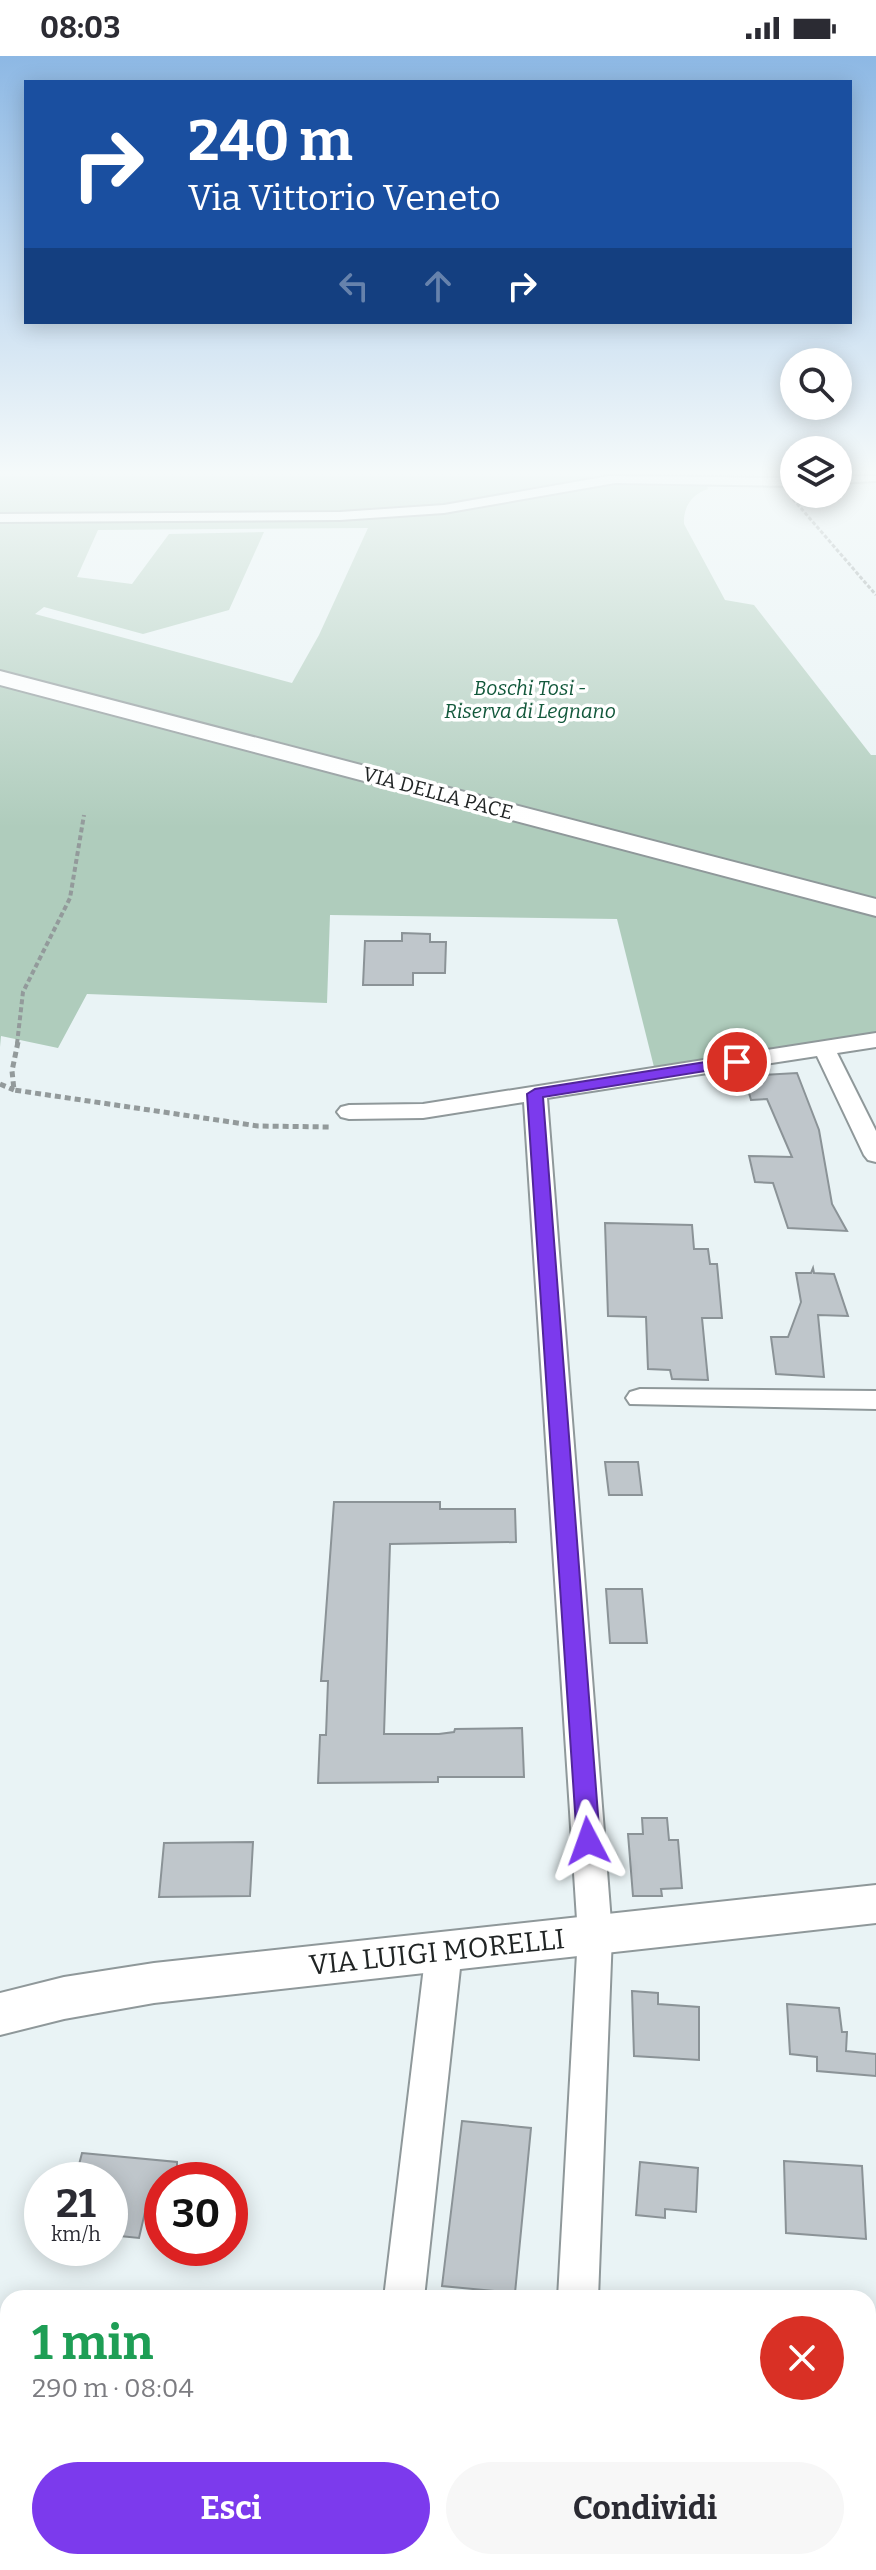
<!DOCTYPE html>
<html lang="it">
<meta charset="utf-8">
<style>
:root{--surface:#fff;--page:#f7f7f7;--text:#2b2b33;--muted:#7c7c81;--accent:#7c3aed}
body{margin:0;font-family:Bitter,serif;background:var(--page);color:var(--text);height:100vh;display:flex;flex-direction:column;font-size:30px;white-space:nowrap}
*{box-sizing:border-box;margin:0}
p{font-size:26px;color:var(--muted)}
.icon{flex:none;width:44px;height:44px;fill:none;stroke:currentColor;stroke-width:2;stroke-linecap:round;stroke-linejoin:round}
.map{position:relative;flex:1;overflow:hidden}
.details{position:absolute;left:0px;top:2234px;width:876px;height:280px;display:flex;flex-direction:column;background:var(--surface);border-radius:24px 24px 0 0;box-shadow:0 4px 20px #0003}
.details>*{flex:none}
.banner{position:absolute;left:24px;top:24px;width:828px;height:244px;border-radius:0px;box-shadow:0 4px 20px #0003;background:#1a4fa0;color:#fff;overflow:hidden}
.buttons{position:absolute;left:780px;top:292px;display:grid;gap:16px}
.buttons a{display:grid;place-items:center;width:72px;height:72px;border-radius:50%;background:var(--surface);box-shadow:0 4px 20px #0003;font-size:40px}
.speed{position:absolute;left:24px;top:2106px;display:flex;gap:16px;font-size:40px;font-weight:700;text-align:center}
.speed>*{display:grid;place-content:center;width:104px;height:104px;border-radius:50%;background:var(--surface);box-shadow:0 4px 20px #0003;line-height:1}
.speed small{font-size:20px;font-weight:400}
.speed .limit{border:12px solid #d22;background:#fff;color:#111}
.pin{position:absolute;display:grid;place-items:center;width:68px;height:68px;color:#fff;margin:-34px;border:4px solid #fff;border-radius:50%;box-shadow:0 2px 8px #0007}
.me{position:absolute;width:88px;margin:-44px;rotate:356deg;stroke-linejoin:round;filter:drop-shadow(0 0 6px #0008)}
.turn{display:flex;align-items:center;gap:28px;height:168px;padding:0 32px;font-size:36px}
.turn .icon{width:104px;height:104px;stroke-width:2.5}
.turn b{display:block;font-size:56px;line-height:68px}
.lanes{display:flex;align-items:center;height:76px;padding:0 32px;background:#0003;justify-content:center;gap:40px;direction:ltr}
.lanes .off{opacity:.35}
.round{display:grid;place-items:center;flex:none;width:84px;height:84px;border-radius:42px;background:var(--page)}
.summary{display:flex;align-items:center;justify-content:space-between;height:136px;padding:0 32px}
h1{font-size:48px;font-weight:700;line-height:60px;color:#1e9e55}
.action{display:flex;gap:16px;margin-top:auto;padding:16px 32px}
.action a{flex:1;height:92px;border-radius:48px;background:var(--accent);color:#fff;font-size:32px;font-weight:700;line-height:92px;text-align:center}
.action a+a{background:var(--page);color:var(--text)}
.status{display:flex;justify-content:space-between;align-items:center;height:56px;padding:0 40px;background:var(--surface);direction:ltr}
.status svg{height:22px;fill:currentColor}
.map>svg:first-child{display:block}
.green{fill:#afccbc;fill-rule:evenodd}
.building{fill:#bfc6cb;stroke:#8b9397;stroke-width:2}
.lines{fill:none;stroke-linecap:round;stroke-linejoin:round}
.minor-casing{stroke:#8f989a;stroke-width:4}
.secondary-casing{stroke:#8f989a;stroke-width:4}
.path-far2{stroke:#939a9b;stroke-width:3;stroke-dasharray:4 2;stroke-linecap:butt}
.path-far1{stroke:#939a9b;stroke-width:4;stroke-dasharray:5 3;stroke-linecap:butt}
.path{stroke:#939a9b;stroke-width:5;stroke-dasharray:6 4;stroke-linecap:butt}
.minor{fill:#fff;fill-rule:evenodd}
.secondary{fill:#fff;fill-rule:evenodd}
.route{fill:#7c3aed;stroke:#51269a;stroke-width:2}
.labels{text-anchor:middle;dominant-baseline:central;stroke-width:7;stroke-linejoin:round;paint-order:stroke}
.far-park-label{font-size:20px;font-style:italic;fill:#12583b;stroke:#fff}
.far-street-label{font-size:20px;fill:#202424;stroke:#fff}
.near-street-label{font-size:28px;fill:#202424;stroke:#fff}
</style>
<div class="status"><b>08:03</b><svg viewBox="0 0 49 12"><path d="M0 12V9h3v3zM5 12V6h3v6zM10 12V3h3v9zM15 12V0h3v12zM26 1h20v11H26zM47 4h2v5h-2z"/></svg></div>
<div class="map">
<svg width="876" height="2514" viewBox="0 0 876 2514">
<rect width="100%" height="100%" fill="#e9f3f5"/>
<path class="green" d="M0 420H705L708 433C692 438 683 451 684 468L725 544 754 549 871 699H876V984L654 1011 617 863 330 859 327 947 87 938 58 992 1 980 0 991ZM368 472 319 579 292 627 35 558 44 551 143 578 229 554 264 476 169 478 132 528 77 521 98 474Z"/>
<path class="building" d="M402 877 430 878V886H446L445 917H413V929H363L365 885H402Z
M797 1017 819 1074 832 1148 847 1175 788 1172 773 1127 755 1126 749 1100 792 1101 767 1043 751 1044 744 1020Z
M605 1167 692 1169 694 1193H708L710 1208H717L722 1262H702L708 1324 672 1323 670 1314 648 1313 646 1261 608 1260Z
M813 1212 814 1217 834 1218 848 1260 818 1259 824 1321 776 1318 771 1281H788L801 1246 796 1217H811Z
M605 1406H638L642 1439H609Z
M334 1446H440V1453H515L516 1486 390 1488 384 1678H439L454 1676 455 1673 522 1672 524 1721H438V1726L318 1727 320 1679H326L328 1625H321Z
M606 1533H642L647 1587H610Z
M642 1762H667L669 1784H678L682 1832 661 1833 662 1840H633L628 1778H643Z
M253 1786 250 1840 159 1841 164 1787Z
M632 1935 658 1937V1948L699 1951V2004L634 2000Z
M787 1948 839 1952 842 1976H847L846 1995 876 1998V2020L817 2015V2001L790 1998Z
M462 2065 531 2072 515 2237 442 2230Z
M82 2097 177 2106V2124H162V2158L145 2156 139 2182 110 2179V2124H75Z
M784 2105 862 2110 866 2183 786 2177Z
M640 2106 698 2112 696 2156 665 2153V2162L636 2159Z"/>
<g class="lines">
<g class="minor-casing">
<path id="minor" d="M609 420 794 422V430L615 427 444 457 340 464 0 466V458L340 456 444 449Z
M838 420H876V425L838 427Z
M876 977V991L837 997 876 1075V1106L868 1104 864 1099 817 1000 547 1042 612 1879 598 2242H558L578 1879 524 1046 423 1062 349 1063 341 1061 337 1056 341 1051 349 1049 423 1048Z
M640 1333 876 1335V1353L630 1348 626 1342 630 1336Z
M444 1880 456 1884 462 1894 424 2242H384L426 1894 432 1884Z
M351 2506H395V2514H351Z
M544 2506H588V2514H544Z"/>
</g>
<g class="secondary-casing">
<path id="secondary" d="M0 615 876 843V860L0 629Z
M876 1829V1867L154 1947 64 1963 0 1979V1937L64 1921 154 1907Z"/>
</g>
<path class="path-far2" d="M793 443 876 539"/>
<path class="path-far1" d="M17 988 23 936 70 842 84 759"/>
<path class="path" d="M18 986 12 1015 14 1034 258 1070 331 1071
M0 1028 14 1034"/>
<use href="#minor" class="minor"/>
<use href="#secondary" class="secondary"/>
</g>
<linearGradient id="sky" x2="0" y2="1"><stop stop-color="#8db8e4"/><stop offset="0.54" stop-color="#f5fafa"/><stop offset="1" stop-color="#f5fafa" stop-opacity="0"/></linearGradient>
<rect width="876" height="772" fill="url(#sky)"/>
<path class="route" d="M737 1001 743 1002V1009L543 1041 600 1785 597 1792 588 1795 580 1792 577 1785 527 1038 535 1033Z"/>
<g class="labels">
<g class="far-park-label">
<text x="530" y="632">Boschi Tosi -<tspan x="530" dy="23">Riserva di Legnano</tspan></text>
</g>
<g class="far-street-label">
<text transform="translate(438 737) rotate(15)">VIA DELLA PACE</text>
</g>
<g class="near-street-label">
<text transform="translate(437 1896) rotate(-6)">VIA LUIGI MORELLI</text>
</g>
</g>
</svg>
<div class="buttons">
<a><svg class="icon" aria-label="search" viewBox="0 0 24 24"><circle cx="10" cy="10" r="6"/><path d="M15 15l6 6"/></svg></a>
<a><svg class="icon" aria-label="layers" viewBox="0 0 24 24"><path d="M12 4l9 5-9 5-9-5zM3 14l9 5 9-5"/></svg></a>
</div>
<div class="speed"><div>21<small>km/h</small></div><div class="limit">30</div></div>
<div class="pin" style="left:737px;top:1006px;background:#d93025"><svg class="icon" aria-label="arrive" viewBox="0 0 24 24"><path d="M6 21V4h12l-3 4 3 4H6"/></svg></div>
<svg class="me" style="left:588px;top:1785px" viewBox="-20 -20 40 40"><path d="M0-17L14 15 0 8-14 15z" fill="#7c3aed" stroke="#fff" stroke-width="4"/></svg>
<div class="banner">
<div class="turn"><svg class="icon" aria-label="right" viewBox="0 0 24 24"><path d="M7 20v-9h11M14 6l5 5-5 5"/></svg><div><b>240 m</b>Via Vittorio Veneto</div></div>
<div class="lanes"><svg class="icon off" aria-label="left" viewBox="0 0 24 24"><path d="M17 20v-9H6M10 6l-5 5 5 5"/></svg><svg class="icon off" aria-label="ahead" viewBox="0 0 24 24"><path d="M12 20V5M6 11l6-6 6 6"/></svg><svg class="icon" aria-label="right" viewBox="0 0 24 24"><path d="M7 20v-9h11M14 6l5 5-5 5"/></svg></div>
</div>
<section class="details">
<div class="summary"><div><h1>1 min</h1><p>290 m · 08:04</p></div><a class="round" style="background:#d93025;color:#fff"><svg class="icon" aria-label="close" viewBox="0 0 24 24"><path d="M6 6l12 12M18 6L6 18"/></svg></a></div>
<div class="action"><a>Esci</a><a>Condividi</a></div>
</section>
</div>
